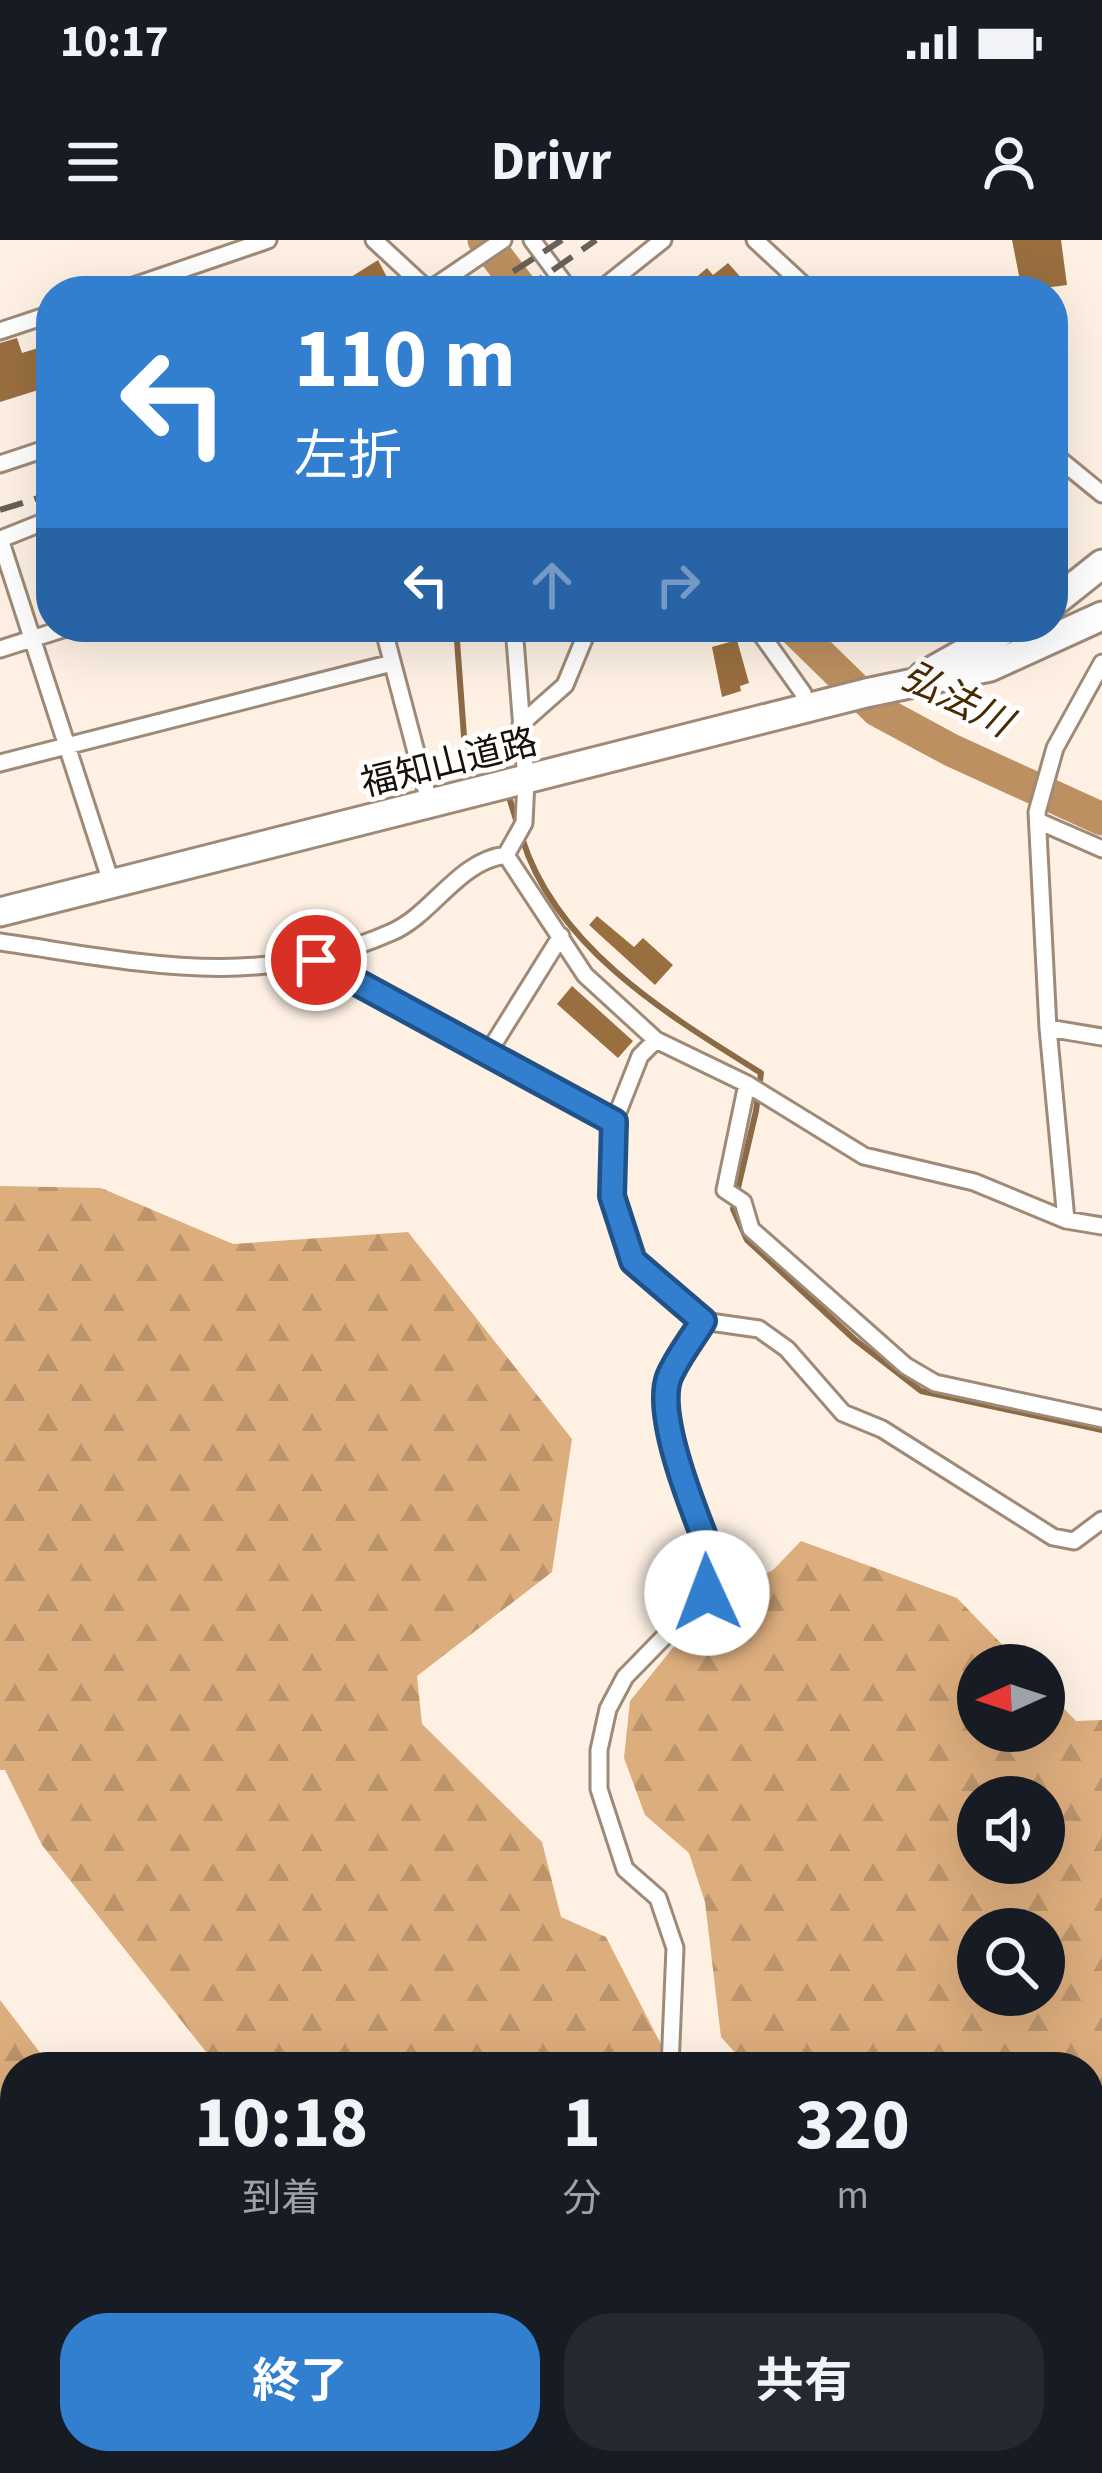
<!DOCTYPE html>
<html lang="ja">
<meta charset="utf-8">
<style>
:root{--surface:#171b24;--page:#242831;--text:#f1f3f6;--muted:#9ea1a6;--accent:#327ecf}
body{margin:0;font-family:"Source Sans 3","Noto Sans JP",sans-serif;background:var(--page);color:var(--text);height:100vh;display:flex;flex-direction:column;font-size:45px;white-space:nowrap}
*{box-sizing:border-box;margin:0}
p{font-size:39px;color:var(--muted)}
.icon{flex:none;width:66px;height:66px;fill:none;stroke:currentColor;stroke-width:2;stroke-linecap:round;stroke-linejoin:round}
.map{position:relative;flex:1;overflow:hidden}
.drawer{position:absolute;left:0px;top:1812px;width:1104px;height:423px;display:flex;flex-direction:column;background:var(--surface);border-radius:48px 48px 0 0;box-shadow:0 12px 48px #0002}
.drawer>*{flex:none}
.top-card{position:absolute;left:36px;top:36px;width:1032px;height:366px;border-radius:48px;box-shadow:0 12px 48px #0002;background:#327ecf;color:#fff;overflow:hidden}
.needle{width:78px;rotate:267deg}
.buttons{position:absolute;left:957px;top:1404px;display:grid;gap:24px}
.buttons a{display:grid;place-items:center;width:108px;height:108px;border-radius:50%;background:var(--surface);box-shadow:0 12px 48px #0002;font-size:60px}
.pin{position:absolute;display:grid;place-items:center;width:102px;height:102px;color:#fff;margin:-51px;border:6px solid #fff;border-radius:50%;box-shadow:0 3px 12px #0007}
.me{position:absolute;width:132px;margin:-66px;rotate:358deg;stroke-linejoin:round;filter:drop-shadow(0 0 9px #0008)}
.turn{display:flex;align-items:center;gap:42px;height:252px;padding:0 60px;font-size:54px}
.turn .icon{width:156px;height:156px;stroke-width:2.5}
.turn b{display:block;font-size:84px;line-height:102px}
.lanes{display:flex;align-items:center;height:114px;padding:0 60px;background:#0003;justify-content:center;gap:60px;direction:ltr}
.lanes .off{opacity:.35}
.eta{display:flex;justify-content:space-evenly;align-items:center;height:204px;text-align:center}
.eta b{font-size:72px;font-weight:700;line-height:84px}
.primary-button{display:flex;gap:24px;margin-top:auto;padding:24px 60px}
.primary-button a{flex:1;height:138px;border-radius:48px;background:var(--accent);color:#fff;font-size:48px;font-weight:700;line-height:138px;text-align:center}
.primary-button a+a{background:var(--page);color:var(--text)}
.status{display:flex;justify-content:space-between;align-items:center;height:84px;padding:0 60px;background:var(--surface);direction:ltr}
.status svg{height:33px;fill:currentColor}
header{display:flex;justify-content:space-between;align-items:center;height:156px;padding:0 60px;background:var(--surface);font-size:54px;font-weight:700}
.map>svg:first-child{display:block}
.built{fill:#fee3c8}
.forest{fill:url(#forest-firs);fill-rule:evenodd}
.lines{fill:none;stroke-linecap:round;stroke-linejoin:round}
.stream{stroke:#8b6a46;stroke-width:6}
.river{stroke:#bc9060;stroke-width:33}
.building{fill:#9a6f40}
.lane-casing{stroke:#9e8a77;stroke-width:14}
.street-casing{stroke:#9e8a77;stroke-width:21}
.highway-casing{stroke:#9e8a77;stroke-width:33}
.lane{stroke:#fff;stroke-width:8}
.street{stroke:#fff;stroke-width:15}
.highway{stroke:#fff;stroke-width:27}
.rail{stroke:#696057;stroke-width:6;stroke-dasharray:24 12;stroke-linecap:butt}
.route-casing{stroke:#205287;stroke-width:30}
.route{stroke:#327ecf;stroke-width:21}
.labels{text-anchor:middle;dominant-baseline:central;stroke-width:10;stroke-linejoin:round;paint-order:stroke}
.street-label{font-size:36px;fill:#18110a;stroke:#fff}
.water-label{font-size:39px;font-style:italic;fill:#492b02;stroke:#fff}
</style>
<div class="status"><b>10:17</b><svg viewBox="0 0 49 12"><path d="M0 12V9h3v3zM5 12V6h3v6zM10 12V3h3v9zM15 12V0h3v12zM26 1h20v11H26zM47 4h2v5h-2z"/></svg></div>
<header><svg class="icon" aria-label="menu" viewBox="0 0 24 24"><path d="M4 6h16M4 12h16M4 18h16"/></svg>Drivr<svg class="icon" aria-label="person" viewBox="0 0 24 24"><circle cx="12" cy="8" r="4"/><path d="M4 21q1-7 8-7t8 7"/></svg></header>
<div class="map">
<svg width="1102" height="2233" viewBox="0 0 1102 2233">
<defs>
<pattern id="forest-firs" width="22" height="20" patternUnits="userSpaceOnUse" patternTransform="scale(3)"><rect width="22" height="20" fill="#dcad7d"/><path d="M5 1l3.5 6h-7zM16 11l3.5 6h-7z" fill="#bc946b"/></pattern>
</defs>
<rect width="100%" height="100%" fill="#fef1e4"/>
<path class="built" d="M411 2220H720L743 2233H417Z"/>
<path class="forest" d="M0 946 101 948 233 1004 408 992 572 1199 552 1332 417 1436 422 1484 542 1602 561 1677 606 1697 669 1820 668 1827H218L42 1605 5 1530H0Z
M801 1301 957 1358 1022 1425H978V1491H1044V1448L1076 1481 1102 1480V2233H847L834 2220H1089V1827H748L721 1797 705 1662 689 1613 645 1575 624 1518 630 1461 676 1404 731 1351 773 1330ZM1044 1557V1623H978V1557ZM978 1689H1044V1755H978Z
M0 1760 51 1827H15V2116L0 2101Z
M119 2220H259L257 2233H132Z"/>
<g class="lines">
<path class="stream" d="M456 387 465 510
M509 557 518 586
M522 598C556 708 668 775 761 833L756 871 733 969 747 1000 854 1099 921 1151 1102 1190"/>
<path class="river" d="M484 0 523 51
M792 387 877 470 951 510 1102 579"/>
</g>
<path class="building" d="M1012 0H1061L1067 45 1022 51Z
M378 20 394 51H319L351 37Z
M728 23 745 42 735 51H680L707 28 713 35Z
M17 98 22 113 51 104V146L0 162V103Z
M737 400 749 443 740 446 741 451 722 457 712 407Z
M597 676 634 707 643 698 673 725 655 745 589 685Z
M572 746 633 801 618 818 557 764Z"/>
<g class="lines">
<g class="lane-casing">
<path id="lane" d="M421 2220 426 2233
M704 2220 729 2233"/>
</g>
<g class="street-casing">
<path id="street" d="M374 0 429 51
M532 0 570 51
M755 0 810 51
M119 51 268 0
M428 51 503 0
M599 51 663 0
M0 91 51 74
M1053 214 1102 254
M0 224 51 207
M0 299 112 645
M1 299 51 279
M383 387 430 565
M756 387 803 453 806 469
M0 409 69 387
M521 484 565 445 589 387
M0 523 392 423
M1038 581 1102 609
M506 615 585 735 656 800 747 844 864 916 974 942 1066 980 1102 986
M0 702C139 722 257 752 392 692 433 674 458 621 506 615L524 583 526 540 514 387
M316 720 614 882
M1048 788 1102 797
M656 800 640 816 614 882 612 956 633 1021 703 1081 759 1089 787 1109 843 1173 882 1189 1053 1297 1074 1301 1102 1280
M488 813 561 696
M747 844 725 950 743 962 751 989 906 1126 935 1143 1102 1179
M1066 980 1048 788 1037 572 1055 508 1102 423
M670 1827 675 1708 658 1658 625 1629 599 1549V1510L608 1469 625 1437 707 1353 719 1333C702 1292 653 1179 669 1137 677 1118 692 1099 703 1081
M0 2206 15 2217
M19 2220 37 2233
M741 2220 769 2233
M336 2233 357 2220"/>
</g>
<g class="highway-casing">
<path id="highway" d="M1053 363 1102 324
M923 436 1010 387
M0 672 866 453 990 427 1102 376"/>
</g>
<use href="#lane" class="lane"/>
<use href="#street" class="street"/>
<use href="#highway" class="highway"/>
<path class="rail" d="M483 51 562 0
M523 51 596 0
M0 270 51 254"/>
</g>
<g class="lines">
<g class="route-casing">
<path id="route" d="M316 720 614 882 612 956 633 1021 703 1081C692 1099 677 1118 669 1137 653 1179 702 1291 719 1334L707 1353"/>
</g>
<use href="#route" class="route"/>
</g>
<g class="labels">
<g class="street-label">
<text transform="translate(449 523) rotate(-14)">福知山道路</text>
</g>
<g class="water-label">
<text transform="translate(956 460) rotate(27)">弘法川</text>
</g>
</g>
</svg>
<div class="buttons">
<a><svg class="needle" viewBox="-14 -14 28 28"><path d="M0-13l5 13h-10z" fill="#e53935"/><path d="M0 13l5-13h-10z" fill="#9ea1a6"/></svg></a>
<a><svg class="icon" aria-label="sound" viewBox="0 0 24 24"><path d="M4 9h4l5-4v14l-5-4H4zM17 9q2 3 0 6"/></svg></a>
<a><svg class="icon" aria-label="search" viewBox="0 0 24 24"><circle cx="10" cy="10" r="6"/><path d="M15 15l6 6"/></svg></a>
</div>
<div class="pin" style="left:316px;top:720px;background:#d93025"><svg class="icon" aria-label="arrive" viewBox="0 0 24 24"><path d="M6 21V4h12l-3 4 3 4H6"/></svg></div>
<svg class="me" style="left:707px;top:1353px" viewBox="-20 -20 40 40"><circle r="19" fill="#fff"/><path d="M0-13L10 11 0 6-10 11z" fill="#327ecf"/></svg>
<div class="top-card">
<div class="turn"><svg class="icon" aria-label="left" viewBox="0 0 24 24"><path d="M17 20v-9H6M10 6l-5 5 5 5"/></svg><div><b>110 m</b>左折</div></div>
<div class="lanes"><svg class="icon" aria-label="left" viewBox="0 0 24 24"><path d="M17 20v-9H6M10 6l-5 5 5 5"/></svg><svg class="icon off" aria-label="ahead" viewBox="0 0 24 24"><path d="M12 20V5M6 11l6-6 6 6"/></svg><svg class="icon off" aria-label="right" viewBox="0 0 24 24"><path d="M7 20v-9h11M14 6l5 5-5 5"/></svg></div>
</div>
<section class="drawer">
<div class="eta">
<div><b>10:18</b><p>到着</p></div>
<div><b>1</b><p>分</p></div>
<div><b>320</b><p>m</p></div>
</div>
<div class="primary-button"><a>終了</a><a>共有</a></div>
</section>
</div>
